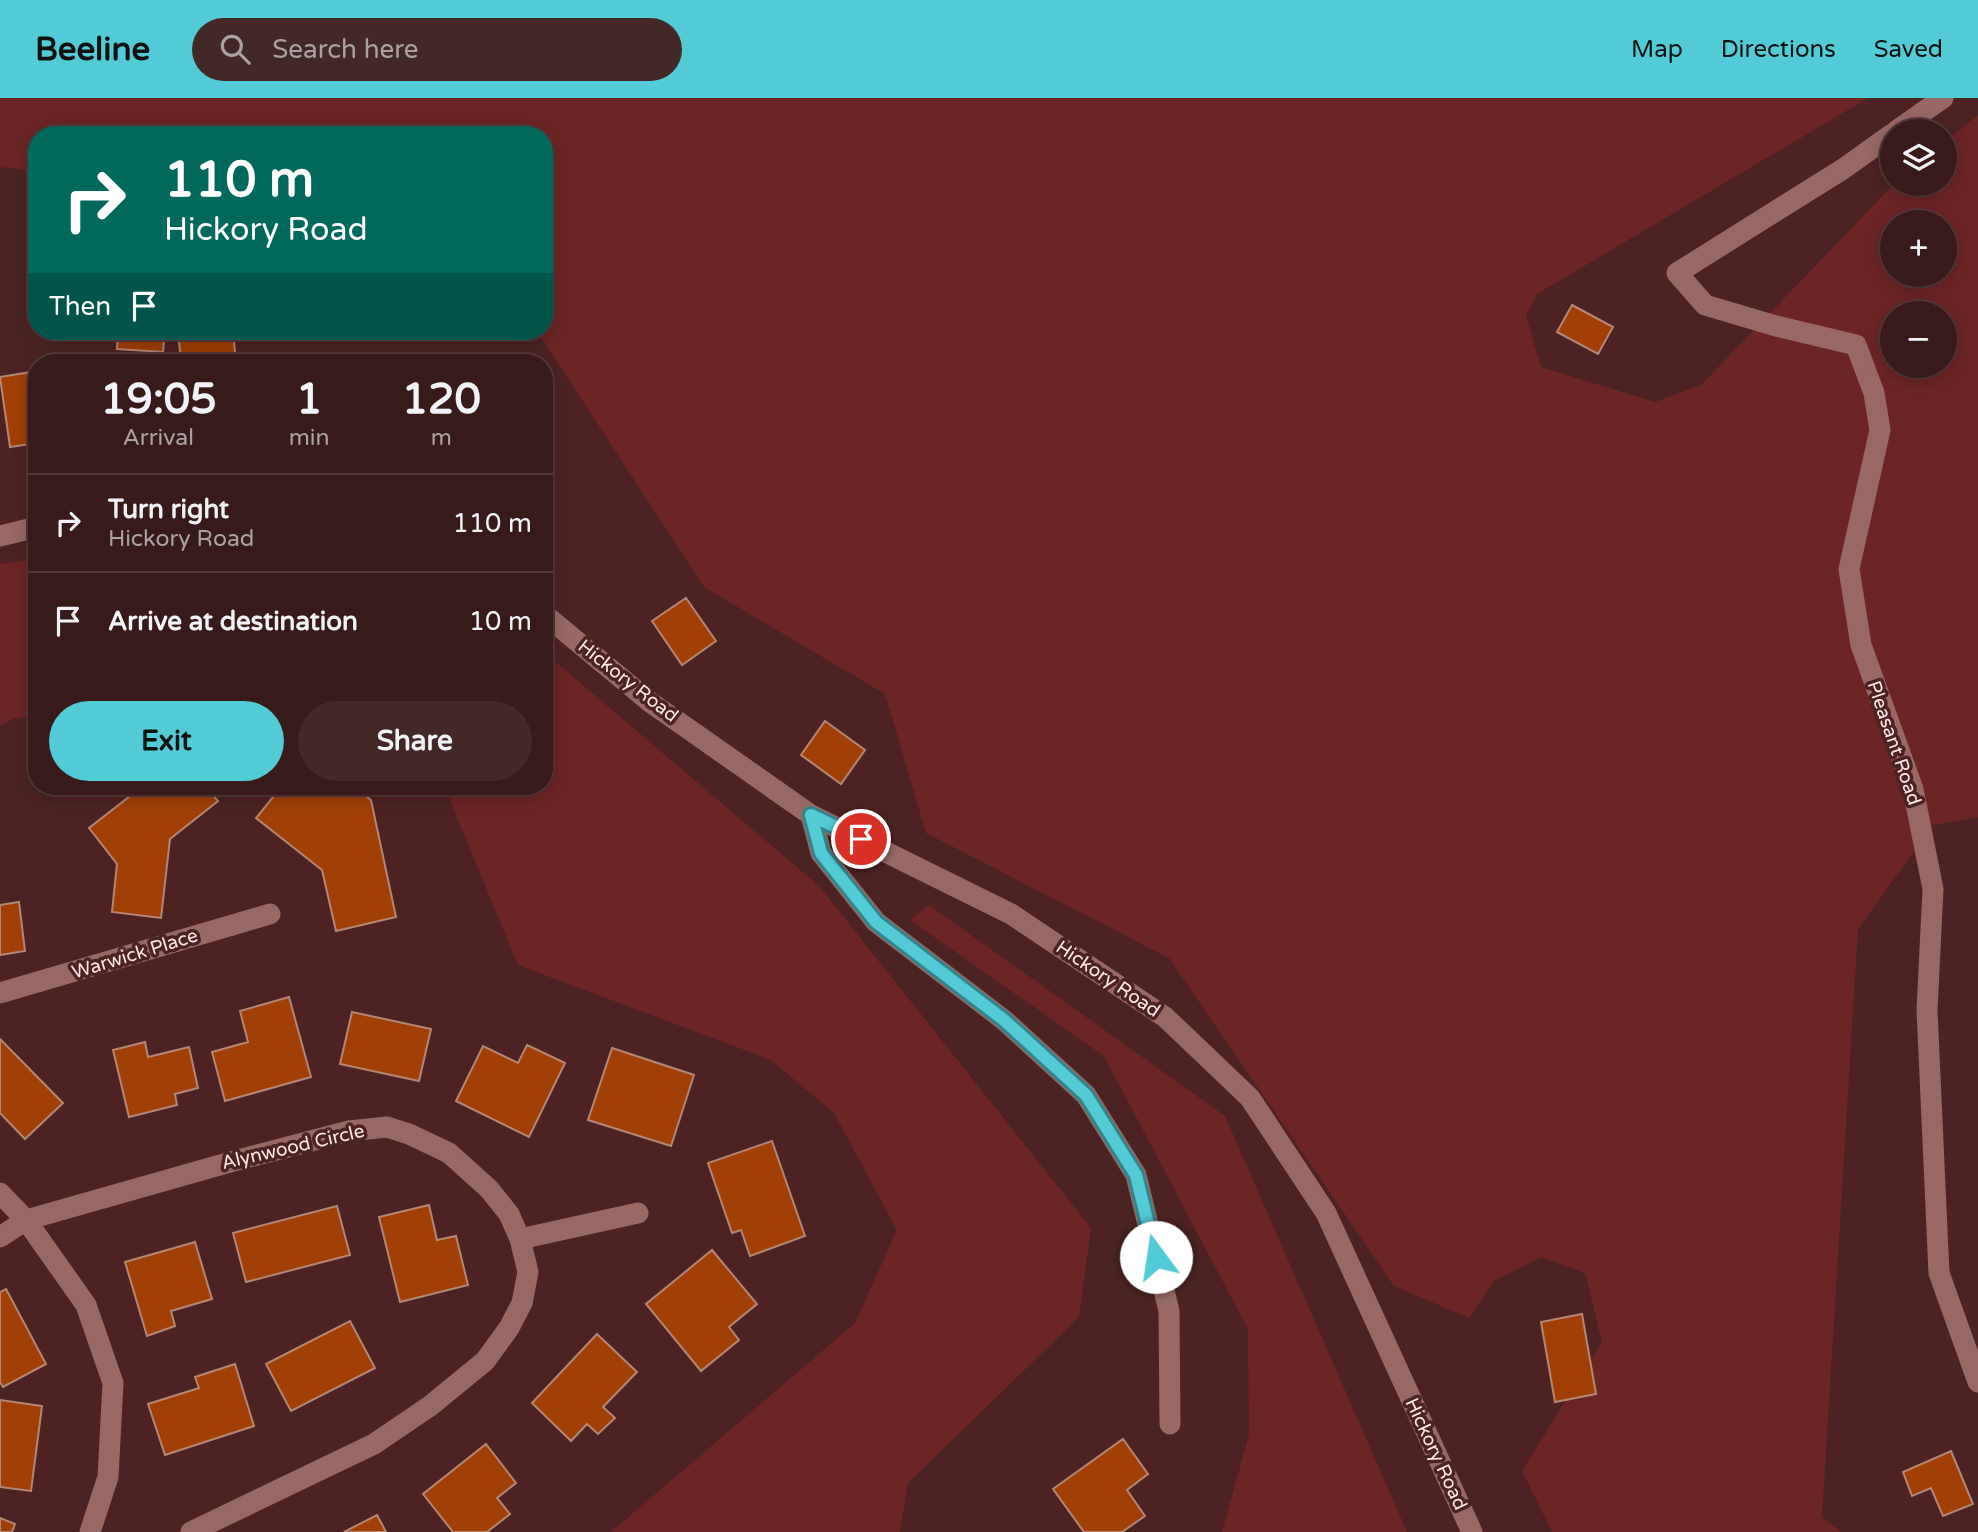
<!DOCTYPE html>
<meta charset="utf-8">
<style>
:root{--surface:#391a1a;--page:#442727;--text:#f1f3f6;--muted:#aba1a2;--line:#533839;--accent:#52cbd7}
body{margin:0;font-family:"Varela Round",sans-serif;background:var(--page);color:var(--text);height:100vh;display:flex;flex-direction:column;font-size:26px;white-space:nowrap}
*{box-sizing:border-box;margin:0}
p{font-size:23px;color:var(--muted)}
.icon{flex:none;width:38px;height:38px;fill:none;stroke:currentColor;stroke-width:2;stroke-linecap:round;stroke-linejoin:round}
.map{position:relative;flex:1;overflow:hidden}
.sheet{position:absolute;left:28px;top:256px;width:525px;height:441px;display:flex;flex-direction:column;background:var(--surface);border-radius:28px;box-shadow:0 4px 18px #0003,0 0 0 2px var(--line)}
.sheet>*{flex:none}
.hud{position:absolute;left:28px;top:28px;width:525px;height:214px;border-radius:28px;box-shadow:0 4px 18px #0003,0 0 0 2px var(--line);background:#00695c;color:#fff;overflow:hidden}
.controls{position:absolute;left:1880px;top:21px;display:grid;gap:14px}
.controls a{display:grid;place-items:center;width:77px;height:77px;border-radius:50%;background:var(--surface);box-shadow:0 4px 18px #0003,0 0 0 2px var(--line);font-size:35px}
.pin{position:absolute;display:grid;place-items:center;width:60px;height:60px;color:#fff;margin:-30px;border:4px solid #fff;border-radius:50%;box-shadow:0 2px 7px #0007}
.me{position:absolute;width:77px;margin:-38px;rotate:346deg;stroke-linejoin:round;filter:drop-shadow(0 0 5px #0008)}
.turn{display:flex;align-items:center;gap:24px;height:147px;padding:0 21px;font-size:32px}
.turn .icon{width:91px;height:91px;stroke-width:2.5}
.turn b{display:block;font-size:49px;line-height:60px}
.then{display:flex;align-items:center;height:66px;padding:0 21px;background:#0003;gap:14px;font-size:26px}
.eta{display:flex;justify-content:space-evenly;align-items:center;height:119px;text-align:center}
.eta b{font-size:42px;font-weight:800;line-height:49px}
.cta{display:flex;gap:14px;margin-top:auto;padding:14px 21px}
.cta a{flex:1;height:80px;border-radius:42px;background:var(--accent);color:#111;font-size:28px;font-weight:800;line-height:80px;text-align:center}
.cta a+a{background:var(--page);color:var(--text)}
ul{padding:0;list-style:none}
li{display:flex;align-items:center;gap:21px;height:98px;padding:0 21px;border-top:2px solid var(--line)}
li div{flex:1}
li b{display:block;font-size:26px}
li em{font-style:normal}
header{display:flex;align-items:center;gap:42px;box-sizing:border-box;height:98px;padding:0 35px;background:var(--accent);color:#111}
header strong{font-size:33px}
nav{display:flex;gap:38px;margin-inline-start:auto;font-size:24px}
.search{width:490px;height:63px;background:var(--page);display:flex;align-items:center;gap:18px;box-sizing:border-box;padding:0 24px;border-radius:38px;color:var(--muted);font-size:26px}
.map>svg:first-child{display:block}
.green{fill:#6c2525;fill-rule:evenodd}
.building{fill:#a13f06;stroke:#b48774;stroke-width:2}
.lines{fill:none;stroke-linecap:round;stroke-linejoin:round}
.minor{stroke:#986865;stroke-width:21}
.route-casing{stroke:#35848c;stroke-width:18}
.route{stroke:#52cbd7;stroke-width:12}
.labels{text-anchor:middle;dominant-baseline:central;stroke-width:7;stroke-linejoin:round;paint-order:stroke}
.street-label{font-size:19px;fill:#fde7e5;stroke:#4c2322}
</style>
<header>
<strong>Beeline</strong>
<div class="search"><svg class="icon" aria-label="search" viewBox="0 0 24 24"><circle cx="10" cy="10" r="6"/><path d="M15 15l6 6"/></svg>Search here</div>
<nav><a>Map</a><a>Directions</a><a>Saved</a></nav>
</header>
<div class="map">
<svg width="1978" height="1434" viewBox="0 0 1978 1434">
<rect width="100%" height="100%" fill="#4c2322"/>
<path class="green" d="M0 0H1868L1537 196 1526 218 1541 269 1655 304 1701 287 1894 86H1944V45L1978 17V719L1933 727 1858 831 1822 1419 1841 1434H1552L1522 1373 1602 1244 1585 1175 1541 1159 1495 1182 1469 1220 1394 1188 1169 860 926 735 885 596 704 489 537 233H544V37H37V73L0 69ZM1892 124H1944V177H1892ZM1892 215H1944V268H1892Z
M37 461V618L12 621 0 628V466Z
M544 554 819 788 1091 1130 1079 1219 908 1385 900 1434H611L855 1225 897 1132 834 1015 771 962 518 867 444 688H544Z
M929 807 1225 1018 1407 1434H1222L1249 1337 1248 1231 1104 958 910 822Z"/>
<path class="building" d="M1572 207 1613 229 1598 256 1557 234Z
M118 233H165L163 254 117 251Z
M178 233H233L236 264H181Z
M37 273V345L10 349 0 279Z
M686 500 716 543 682 567 652 523Z
M825 623 865 652 841 686 801 657Z
M143 688H205L218 703 170 741 161 820 112 814 117 766 89 730Z
M282 688H353L371 702 396 819 336 833 322 772 256 720Z
M19 804 25 853 0 857V807Z
M289 899 311 979 225 1003 212 954 248 944 240 913Z
M352 914 431 931 419 983 340 966Z
M0 941 63 1005 25 1041 0 1015Z
M145 944 148 959 189 949 198 990 175 996 177 1007 129 1019 113 952Z
M527 947 565 965 529 1039 456 1003 483 948 518 965Z
M612 950 694 977 671 1048 588 1022Z
M772 1043 805 1138 750 1158 741 1132 732 1135 708 1065Z
M429 1107 437 1142 456 1138 468 1187 400 1204 379 1119Z
M337 1108 350 1157 246 1184 233 1135Z
M195 1144 212 1201 171 1213 175 1228 147 1238 125 1164Z
M712 1152 757 1206 729 1229 739 1242 701 1273 646 1206Z
M6 1191 46 1266 3 1289 0 1284V1194Z
M1582 1216 1596 1296 1555 1304 1541 1224Z
M350 1223 375 1270 291 1313 266 1266Z
M597 1236 637 1274 603 1309 615 1320 598 1336 587 1326 571 1343 532 1305Z
M235 1266 254 1328 165 1357 148 1306 199 1290 195 1279Z
M0 1302 42 1308 31 1393 0 1389Z
M1123 1341 1148 1376 1127 1392 1145 1418 1122 1434H1084L1053 1391Z
M486 1346 516 1385 497 1400 510 1416 487 1434H453L423 1396Z
M1951 1353 1973 1406 1943 1418 1931 1390 1912 1398 1903 1374Z
M377 1417 386 1434H344Z
M0 1420 15 1426 12 1434H0Z"/>
<g class="lines">
<path class="minor" d="M1896 33 1943 0
M1892 36 1843 71 1677 175 1705 207 1776 228 1856 247 1874 295 1880 332 1849 471 1861 547 1913 691 1933 791 1927 912 1939 1175 1978 1284
M0 438 37 429
M544 516 650 604 811 717 1011 816 1165 919 1250 1000 1326 1115 1472 1434
M811 717 821 755 876 824 1004 922 1086 997 1136 1077 1169 1213 1170 1326
M0 895 270 816
M0 1095 26 1122 86 1207 113 1285 108 1379 90 1434
M0 1139 26 1122 234 1063 349 1033 387 1029 409 1036 449 1055 489 1091 509 1116 520 1141 528 1174 522 1205 509 1230 485 1263 430 1308 374 1346 191 1434
M520 1141 638 1115"/>
</g>
<g class="lines">
<g class="route-casing">
<path id="route" d="M861 741 811 717 821 755 876 824 1004 922 1086 997 1136 1077 1156 1159"/>
</g>
<use href="#route" class="route"/>
</g>
<g class="labels">
<g class="street-label">
<text transform="translate(628 583) rotate(38)">Hickory Road</text>
<text transform="translate(1894 645) rotate(71)">Pleasant Road</text>
<text transform="translate(135 856) rotate(-17)">Warwick Place</text>
<text transform="translate(1108 881) rotate(34)">Hickory Road</text>
<text transform="translate(293 1049) rotate(-13)">Alynwood Circle</text>
<text transform="translate(1436 1356) rotate(65)">Hickory Road</text>
</g>
</g>
</svg>
<div class="controls">
<a><svg class="icon" aria-label="layers" viewBox="0 0 24 24"><path d="M12 4l9 5-9 5-9-5zM3 14l9 5 9-5"/></svg></a>
<a>+</a>
<a>−</a>
</div>
<div class="pin" style="left:861px;top:741px;background:#d93025"><svg class="icon" aria-label="arrive" viewBox="0 0 24 24"><path d="M6 21V4h12l-3 4 3 4H6"/></svg></div>
<svg class="me" style="left:1156px;top:1159px" viewBox="-20 -20 40 40"><circle r="19" fill="#fff"/><path d="M0-13L10 11 0 6-10 11z" fill="#52cbd7"/></svg>
<div class="hud">
<div class="turn"><svg class="icon" aria-label="right" viewBox="0 0 24 24"><path d="M7 20v-9h11M14 6l5 5-5 5"/></svg><div><b>110 m</b>Hickory Road</div></div>
<div class="then">Then<svg class="icon" aria-label="arrive" viewBox="0 0 24 24"><path d="M6 21V4h12l-3 4 3 4H6"/></svg></div>
</div>
<section class="sheet">
<div class="eta">
<div><b>19:05</b><p>Arrival</p></div>
<div><b>1</b><p>min</p></div>
<div><b>120</b><p>m</p></div>
</div>
<ul>
<li><svg class="icon" aria-label="right" viewBox="0 0 24 24"><path d="M7 20v-9h11M14 6l5 5-5 5"/></svg><div><b>Turn right</b><p>Hickory Road</p></div><em>110 m</em></li>
<li><svg class="icon" aria-label="arrive" viewBox="0 0 24 24"><path d="M6 21V4h12l-3 4 3 4H6"/></svg><div><b>Arrive at destination</b></div><em>10 m</em></li>
</ul>
<div class="cta"><a>Exit</a><a>Share</a></div>
</section>
</div>
